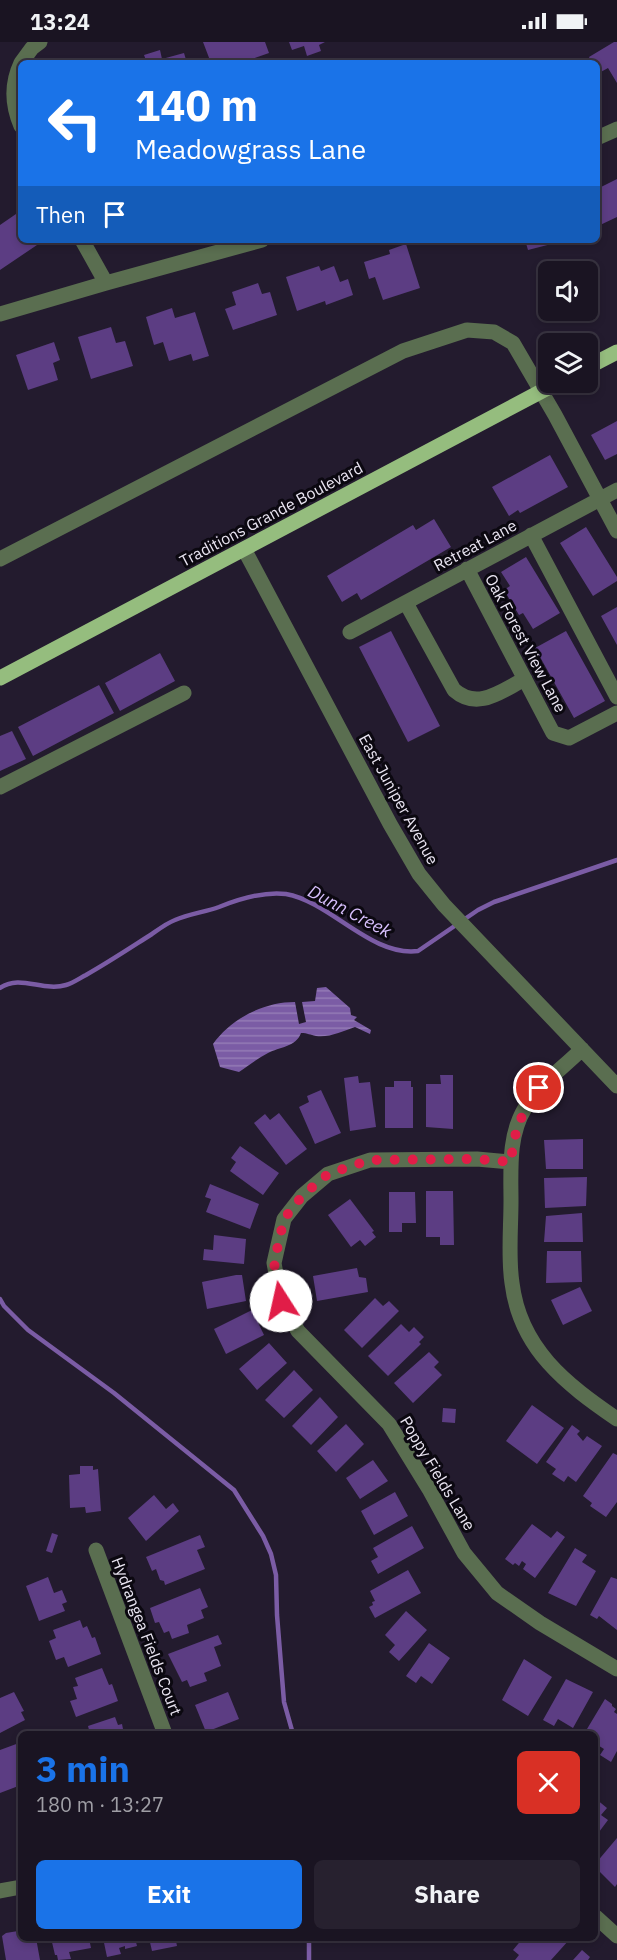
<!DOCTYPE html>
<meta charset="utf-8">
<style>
:root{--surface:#1a1422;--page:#27212f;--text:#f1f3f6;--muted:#9f9ea5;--line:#383340;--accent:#1a73e8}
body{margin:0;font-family:"IBM Plex Sans",sans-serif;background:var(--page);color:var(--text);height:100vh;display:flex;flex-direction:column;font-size:22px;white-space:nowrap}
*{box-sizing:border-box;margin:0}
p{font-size:20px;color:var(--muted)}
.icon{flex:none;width:33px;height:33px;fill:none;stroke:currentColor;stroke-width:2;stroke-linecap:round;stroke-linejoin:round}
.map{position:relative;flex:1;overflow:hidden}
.panel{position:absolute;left:18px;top:1689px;width:580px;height:210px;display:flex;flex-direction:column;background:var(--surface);border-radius:9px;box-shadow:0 3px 9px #0003,0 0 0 2px var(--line)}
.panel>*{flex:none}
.top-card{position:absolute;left:18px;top:18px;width:582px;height:183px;border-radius:9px;box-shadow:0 3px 9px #0003,0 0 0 2px var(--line);background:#1a73e8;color:#fff;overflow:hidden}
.tools{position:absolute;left:538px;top:219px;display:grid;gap:12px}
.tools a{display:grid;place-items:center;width:60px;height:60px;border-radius:9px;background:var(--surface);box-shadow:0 3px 9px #0003,0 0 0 2px var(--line);font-size:30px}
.pin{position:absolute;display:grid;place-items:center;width:51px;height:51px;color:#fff;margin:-26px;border:3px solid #fff;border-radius:50%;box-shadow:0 2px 6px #0007}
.me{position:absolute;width:66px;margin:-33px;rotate:350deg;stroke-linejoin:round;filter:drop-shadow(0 0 4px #0008)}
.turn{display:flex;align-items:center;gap:21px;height:126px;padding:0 18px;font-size:27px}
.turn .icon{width:78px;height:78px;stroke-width:2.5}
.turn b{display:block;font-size:42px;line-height:51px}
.then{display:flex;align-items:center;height:57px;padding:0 18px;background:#0003;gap:12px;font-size:22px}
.round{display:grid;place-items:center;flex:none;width:63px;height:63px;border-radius:9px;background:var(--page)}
.headline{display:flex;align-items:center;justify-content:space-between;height:102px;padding:0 18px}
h1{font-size:36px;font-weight:700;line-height:45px;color:var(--accent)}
.action{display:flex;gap:12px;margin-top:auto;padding:12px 18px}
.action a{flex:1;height:69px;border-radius:9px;background:var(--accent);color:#fff;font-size:24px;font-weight:700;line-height:69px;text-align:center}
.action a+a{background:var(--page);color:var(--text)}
.status{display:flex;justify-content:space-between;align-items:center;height:42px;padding:0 30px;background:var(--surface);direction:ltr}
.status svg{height:16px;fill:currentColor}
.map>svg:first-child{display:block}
.water{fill:url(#water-rules)}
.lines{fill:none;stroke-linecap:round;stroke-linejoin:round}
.stream{stroke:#7b5ca5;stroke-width:4.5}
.building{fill:#5c3d83}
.minor{stroke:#5a6e50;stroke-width:15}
.major{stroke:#95bd7e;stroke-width:15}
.route{stroke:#e11d48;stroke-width:10;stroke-dasharray:0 18}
.labels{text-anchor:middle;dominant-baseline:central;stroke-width:6;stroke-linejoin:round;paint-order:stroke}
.street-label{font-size:16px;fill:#eae5f2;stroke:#0b0810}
.water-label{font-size:18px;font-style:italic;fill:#d7bffc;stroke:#0b0810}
</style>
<div class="status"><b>13:24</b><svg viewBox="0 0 49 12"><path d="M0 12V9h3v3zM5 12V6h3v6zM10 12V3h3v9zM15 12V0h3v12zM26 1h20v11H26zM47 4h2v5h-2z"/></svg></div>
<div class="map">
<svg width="617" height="1918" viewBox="0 0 617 1918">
<defs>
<pattern id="water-rules" width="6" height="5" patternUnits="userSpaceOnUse" patternTransform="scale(1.5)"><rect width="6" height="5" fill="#7b5ca5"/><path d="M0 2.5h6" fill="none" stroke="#947bb6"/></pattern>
</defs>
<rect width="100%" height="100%" fill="#231b2e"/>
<path class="water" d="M326 945 350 966 351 973 357 975 354 978 371 988 370 992 355 985C343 989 329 996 316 994 310 993 308 991 301 991 296 1005 279 1005 268 1011 258 1016 248 1024 239 1030L220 1025 213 1002C231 977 263 960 295 960L299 982 306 980 302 960 315 959 317 946Z"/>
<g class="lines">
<path class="stream" d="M0 946C20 932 43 950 66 943 73 941 80 936 86 933 109 920 130 906 152 892 159 887 167 881 175 878 189 872 205 870 219 865 239 857 264 849 286 852 331 860 371 915 418 909L478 868 494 860 617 818
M0 1257 4 1264 28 1288 114 1351 234 1448 263 1494 271 1512 276 1533 277 1573 284 1660 293 1692
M309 1896V1918"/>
</g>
<path class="building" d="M203 0H265L269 11 241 21H211Z
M289 0H325L319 3 321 9 307 14 304 4 292 8Z
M614 0H617V41L608 26 599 31 597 21H592L589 15Z
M160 8 162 17 184 11 187 21H147L144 13Z
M617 137V175L598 184 597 147Z
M16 172 21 180V198H34L37 203 0 228V183Z
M525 198H563V199L528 208Z
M406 202 420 246 383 258 375 235 369 237 364 220 390 212 389 208Z
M319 224 321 229 334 224 340 240 348 237 353 253 326 263 325 259 297 269 286 235Z
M258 241 262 252 270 250 277 273 233 288 225 267 236 263 232 250Z
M172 266 175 276 195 270 209 314 193 319 191 312 169 319 163 300 154 303 146 275Z
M111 285 116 301 125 299 133 324 91 337 78 295Z
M54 300 60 318 53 321 58 338 28 348 16 313Z
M617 379V412L605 418 591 393Z
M550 413 568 445 520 471 518 468 509 474 492 445Z
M434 477 451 505 361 558 357 551 342 560 327 534 413 483 416 488Z
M586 485 617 535V539L593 554 560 501Z
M526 515 560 571 533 587 523 571 519 573 504 548 510 544 501 530Z
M617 565V603L601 574Z
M391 589 440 684 408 700 359 605Z
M566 589 605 659 574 676 535 606Z
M160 611 175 639 120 669 105 641Z
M99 643 114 671 33 714 18 685Z
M12 689 26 717 0 729V694Z
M440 1033H453V1087L426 1085V1042H441Z
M358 1034 359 1041 370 1040 376 1085 350 1089 344 1036Z
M394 1039H411V1045H413V1086H385V1045H394Z
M321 1048 341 1091 315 1102 299 1065 309 1060 307 1054Z
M279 1071 307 1107 286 1123 254 1081 265 1072 270 1078Z
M583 1097V1127H546L544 1098Z
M240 1104 279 1131 263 1153 230 1129 236 1120 231 1116Z
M587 1135 586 1164 545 1166 544 1136Z
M210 1142 259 1162 250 1187 206 1170 211 1157 205 1155Z
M426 1149H453L454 1203H440V1195H426Z
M389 1150H415L416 1181H402V1190H389Z
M350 1157 374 1189 372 1190 376 1195 365 1204 360 1198 351 1205 328 1173Z
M582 1171 583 1200H544L546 1174Z
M214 1193 246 1197 244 1222 203 1218 204 1207 213 1208Z
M547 1209H581L582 1240 546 1241Z
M357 1226 359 1235 366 1236 368 1250 317 1259 313 1234Z
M236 1233H242L246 1259 207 1267 202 1240Z
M580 1245 592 1269 563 1283 551 1258Z
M375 1256 383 1264 389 1259 399 1269 362 1306 344 1288Z
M252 1268 264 1293 226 1312 214 1287Z
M401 1282 409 1290 414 1285 424 1295 419 1300 421 1302 388 1334 368 1314Z
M269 1301 287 1321 257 1348 239 1327Z
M429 1310 439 1320 434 1325 442 1333 413 1361 394 1341Z
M294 1328 313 1348 284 1376 265 1358Z
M320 1355 338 1375 311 1403 292 1384Z
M532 1363 564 1386 537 1422 506 1399Z
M443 1366 456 1367 455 1381 442 1380Z
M346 1382 364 1402 336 1430 317 1409Z
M572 1383 580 1389 577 1392 583 1399 587 1394 602 1404 576 1440 568 1434 564 1440 552 1432 556 1427 546 1420Z
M613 1411 617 1413V1460L606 1475 590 1464 592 1461 583 1454Z
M373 1418 388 1439 360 1457 346 1436Z
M80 1424H93V1428L98 1427 101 1469 86 1471 85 1465 70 1466 69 1433 80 1432Z
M395 1450 408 1474 374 1493 361 1469Z
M154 1453 166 1467 173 1461 179 1469 146 1499 128 1476Z
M532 1482 551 1496 557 1489 565 1495 535 1536 523 1527 526 1522 522 1519 519 1524 515 1521 513 1523 505 1517Z
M412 1484 424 1506 378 1532 371 1519 378 1515 373 1506Z
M52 1491 58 1493 52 1511 46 1509Z
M200 1493 205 1505 197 1508 205 1527 165 1543 164 1539 160 1538 156 1527 152 1529 146 1515Z
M575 1506 587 1513 582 1520 596 1529 576 1564 548 1551Z
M408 1528 421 1551 375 1576 369 1565 373 1563 372 1560 375 1559 370 1549Z
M48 1535 54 1551 62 1548 67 1560 62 1562 65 1569 39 1579 26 1544Z
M611 1535 617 1537V1588L599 1574 597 1577 590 1573Z
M200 1546 208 1565 201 1568 204 1576 187 1583 189 1591 172 1597 169 1589 164 1591 159 1580 155 1581 150 1566Z
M406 1569 427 1588 399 1619 389 1610 395 1603 385 1593Z
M80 1578 83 1586 87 1584 92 1596 95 1595 101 1612 68 1625 64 1615 56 1618 49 1599 56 1596 53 1588Z
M218 1593 222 1602 214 1605 221 1624 204 1631 207 1639 190 1645 187 1638 182 1640 168 1612Z
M429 1601 450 1616 432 1642 421 1634 416 1641 406 1634Z
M524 1617 552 1635 528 1674 502 1658Z
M102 1626 109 1643 112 1642 118 1659 76 1675 70 1659 77 1657 73 1645 78 1644 75 1636Z
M566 1637 593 1650 573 1686 558 1677 554 1684 543 1678Z
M14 1650 24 1669 21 1670 25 1678 0 1691V1656Z
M228 1650 239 1677 206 1690 195 1663Z
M605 1657 612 1662V1664L616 1667 614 1670 617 1672V1709L611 1720 600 1713 604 1707 596 1702V1692H584Z
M115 1675 118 1683 122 1682 124 1692H90L88 1684Z
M19 1701 21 1706V1743L0 1751V1708Z
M596 1757 607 1766 601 1773 608 1778 596 1794Z
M617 1796V1842L615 1845 596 1826V1821Z
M21 1884V1896H36L40 1918H6L2 1894 6 1891 18 1889V1885Z
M51 1896H89L91 1906 69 1910 71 1917 58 1918 57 1913H55Z
M103 1896H135L137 1904 125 1907V1904L119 1906 121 1912 107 1915Z
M149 1896H185V1897L176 1899 177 1904 152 1909Z
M523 1896H566L569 1898 551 1918H515L519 1913 513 1908Z
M582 1908 590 1915 588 1918H573Z"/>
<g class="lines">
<path class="minor" d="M21 21C11 42 12 63 21 84
M21 21 32 6 40 0
M597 96 617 87
M82 198 106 241
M0 272 106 241 262 198
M531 493 617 655
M244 507 390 782 419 832 444 863 617 1044
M0 517 403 309 467 288 494 290 513 301 555 373 617 489
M467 527 553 691 569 696 617 671
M406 561 454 648C478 669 501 649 525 637
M350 590 617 448
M0 745 184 651
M582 1007C562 1027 539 1042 525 1066 508 1094 511 1128 511 1159 511 1186 508 1215 512 1241 520 1307 566 1342 617 1377
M511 1120 477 1117 370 1118 328 1132 302 1154 284 1177 274 1221 281 1259 298 1289 389 1382 429 1447 464 1511 497 1551 540 1581 617 1627
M96 1508 165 1692
M0 1849 21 1845
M596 1875 617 1894"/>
<path class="major" d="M588 325 617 310
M0 636 559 340"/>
</g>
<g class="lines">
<path class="route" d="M281 1259 274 1221 284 1177 302 1154 328 1132 370 1118 477 1117 511 1120C514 1088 521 1072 539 1046"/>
</g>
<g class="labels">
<g class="street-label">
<text transform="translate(271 472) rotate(-28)">Traditions Grande Boulevard</text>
<text transform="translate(475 503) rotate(-28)">Retreat Lane</text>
<text transform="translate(526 601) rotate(62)">Oak Forest View Lane</text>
<text transform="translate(399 757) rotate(61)">East Juniper Avenue</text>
<text transform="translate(438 1431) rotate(59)">Poppy Fields Lane</text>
<text transform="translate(147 1594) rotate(69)">Hydrangea Fields Court</text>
</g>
<g class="water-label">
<text transform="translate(350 869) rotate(28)">Dunn Creek</text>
</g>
</g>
</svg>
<div class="tools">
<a><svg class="icon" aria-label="sound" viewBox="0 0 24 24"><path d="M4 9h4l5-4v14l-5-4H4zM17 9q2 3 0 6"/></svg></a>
<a><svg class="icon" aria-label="layers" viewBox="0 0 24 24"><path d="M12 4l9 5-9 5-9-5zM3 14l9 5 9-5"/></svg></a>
</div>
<div class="pin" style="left:539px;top:1046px;background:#d93025"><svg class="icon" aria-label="arrive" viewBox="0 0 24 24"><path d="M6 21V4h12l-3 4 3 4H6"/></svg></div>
<svg class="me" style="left:281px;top:1259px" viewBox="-20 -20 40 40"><circle r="19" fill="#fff"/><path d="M0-13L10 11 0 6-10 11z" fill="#e11d48"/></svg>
<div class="top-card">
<div class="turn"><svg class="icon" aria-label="left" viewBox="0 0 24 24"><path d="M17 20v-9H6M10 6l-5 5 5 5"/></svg><div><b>140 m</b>Meadowgrass Lane</div></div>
<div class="then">Then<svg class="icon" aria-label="arrive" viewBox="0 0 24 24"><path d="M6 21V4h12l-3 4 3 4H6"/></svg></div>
</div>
<section class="panel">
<div class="headline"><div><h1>3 min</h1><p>180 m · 13:27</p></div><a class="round" style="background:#d93025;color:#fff"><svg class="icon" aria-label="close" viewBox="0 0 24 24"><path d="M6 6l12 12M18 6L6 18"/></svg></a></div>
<div class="action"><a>Exit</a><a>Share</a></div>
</section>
</div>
